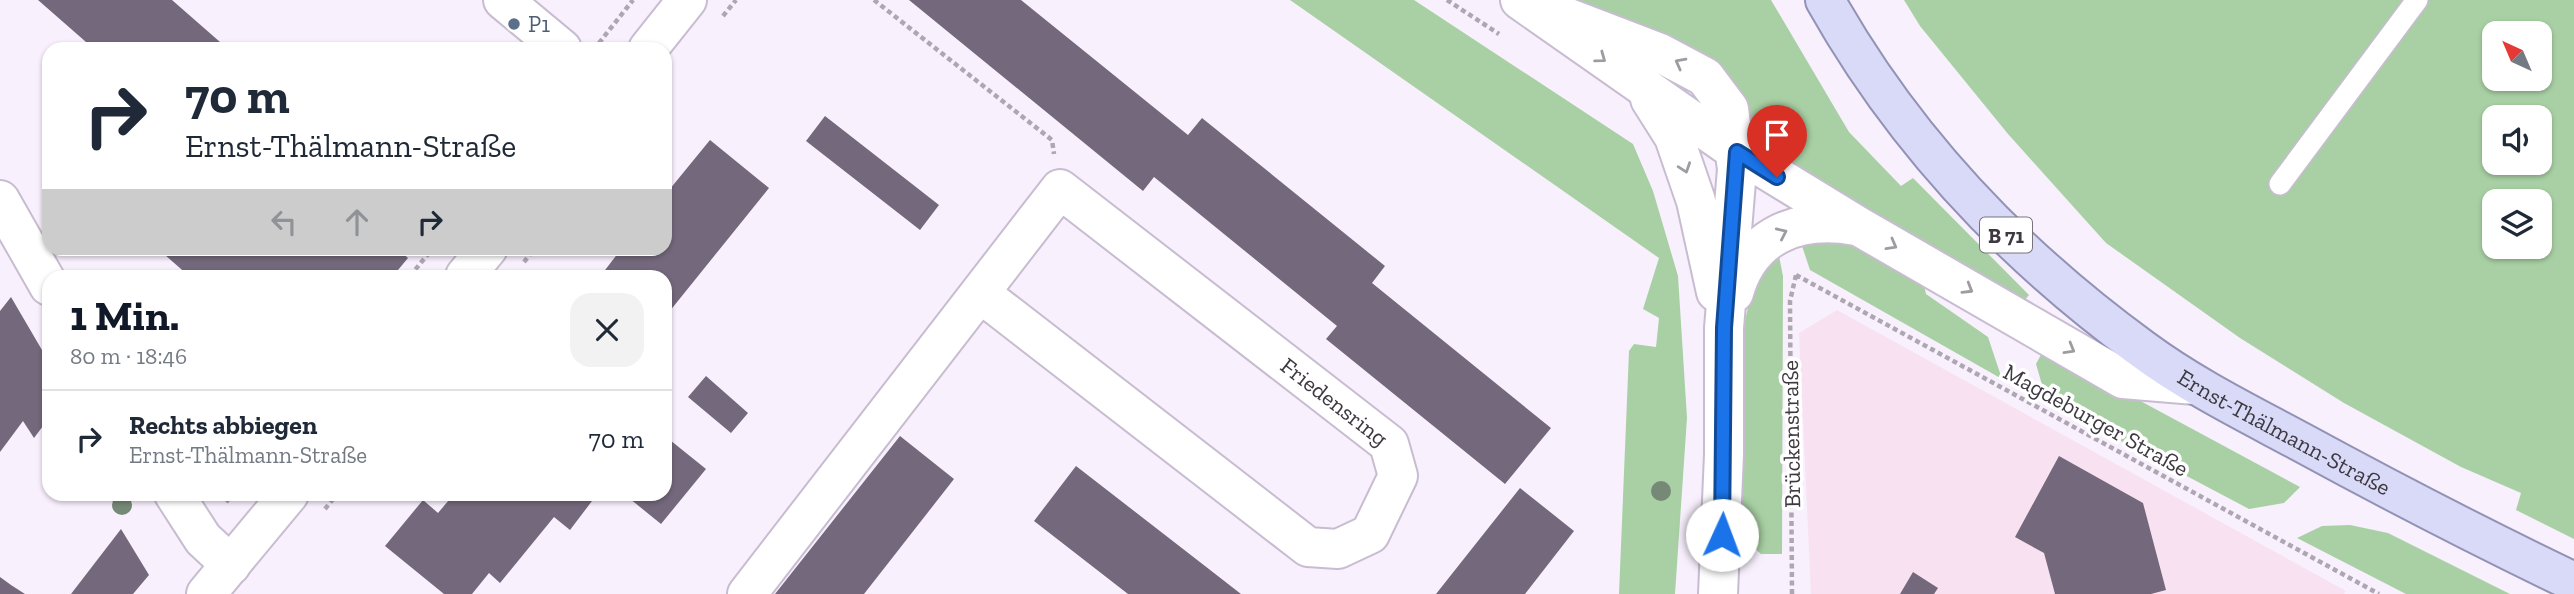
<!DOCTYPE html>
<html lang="de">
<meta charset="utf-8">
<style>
:root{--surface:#fff;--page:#f2f2f3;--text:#1f2937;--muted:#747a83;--line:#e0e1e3;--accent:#111827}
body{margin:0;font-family:"Zilla Slab",serif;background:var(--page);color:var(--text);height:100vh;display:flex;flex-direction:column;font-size:26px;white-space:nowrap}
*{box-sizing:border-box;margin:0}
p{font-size:23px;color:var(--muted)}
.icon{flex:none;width:38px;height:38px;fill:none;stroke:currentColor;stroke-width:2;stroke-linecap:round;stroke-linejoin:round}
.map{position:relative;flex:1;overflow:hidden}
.sheet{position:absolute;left:42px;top:270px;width:630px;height:231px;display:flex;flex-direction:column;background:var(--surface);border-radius:21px;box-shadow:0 2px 5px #0004}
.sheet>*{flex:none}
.hud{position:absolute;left:42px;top:42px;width:630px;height:214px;border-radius:21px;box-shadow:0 2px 5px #0004;background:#fff;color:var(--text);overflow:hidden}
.needle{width:46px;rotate:316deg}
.buttons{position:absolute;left:2482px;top:21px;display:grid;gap:14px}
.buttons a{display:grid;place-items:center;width:70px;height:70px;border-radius:14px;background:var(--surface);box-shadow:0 2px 5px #0004;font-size:35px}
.pin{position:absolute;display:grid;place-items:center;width:60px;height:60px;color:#fff;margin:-72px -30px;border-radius:50% 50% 50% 0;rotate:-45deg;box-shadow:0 0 7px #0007}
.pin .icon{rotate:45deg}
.me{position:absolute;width:77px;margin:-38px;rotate:2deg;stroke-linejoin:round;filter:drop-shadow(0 0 5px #0008)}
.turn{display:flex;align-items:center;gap:24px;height:147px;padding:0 28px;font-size:32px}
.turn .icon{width:91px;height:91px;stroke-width:2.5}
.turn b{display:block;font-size:49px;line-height:60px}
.lanes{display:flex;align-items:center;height:66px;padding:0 28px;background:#0003;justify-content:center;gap:35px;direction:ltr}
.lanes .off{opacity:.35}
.round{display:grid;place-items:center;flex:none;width:74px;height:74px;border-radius:21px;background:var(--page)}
.head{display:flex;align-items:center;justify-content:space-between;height:119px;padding:0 28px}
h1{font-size:42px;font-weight:700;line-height:52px;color:var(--accent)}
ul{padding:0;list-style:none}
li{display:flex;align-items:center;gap:21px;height:98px;padding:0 28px;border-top:2px solid var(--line)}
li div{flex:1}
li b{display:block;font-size:26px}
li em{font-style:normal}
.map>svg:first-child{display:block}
.commercial{fill:#f8e2f1}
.green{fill:#a9d0a4;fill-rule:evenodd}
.building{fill:#74697c}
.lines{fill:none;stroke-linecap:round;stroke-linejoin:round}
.service-casing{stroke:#c8bcd1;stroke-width:24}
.minor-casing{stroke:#c8bcd1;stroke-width:42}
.secondary-casing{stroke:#c8bcd1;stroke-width:42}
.primary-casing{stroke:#9292b5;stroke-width:42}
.path{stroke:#aea7b2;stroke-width:4.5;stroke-dasharray:5 3.5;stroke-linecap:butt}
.service{stroke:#fff;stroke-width:21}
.minor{stroke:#fff;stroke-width:38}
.secondary{stroke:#fff;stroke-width:38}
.primary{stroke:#d9daf8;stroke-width:38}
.tree{fill:#768976}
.oneway{stroke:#9e9ca0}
.route-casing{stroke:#114b97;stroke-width:18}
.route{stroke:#1a73e8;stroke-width:12}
.service-dot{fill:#5c6f8a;stroke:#fff;stroke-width:2.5}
.labels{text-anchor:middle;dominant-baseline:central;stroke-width:7;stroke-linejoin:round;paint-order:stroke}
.shield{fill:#fff;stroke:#78747a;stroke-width:2}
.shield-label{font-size:21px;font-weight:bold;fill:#3e3941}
.service-label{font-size:23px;fill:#4e5e75;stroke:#fff;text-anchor:start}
.street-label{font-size:23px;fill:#3e3941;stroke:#fff}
</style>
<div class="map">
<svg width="2574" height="594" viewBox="0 0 2574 594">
<rect width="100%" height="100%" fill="#f8f0fd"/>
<path class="commercial" d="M1837 310 2346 591 2344 594H1811L1799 333Z"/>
<path class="green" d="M1290 0H1414L1633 144 1653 191 1678 276 1687 418 1675 594H1619L1629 351 1634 344 1656 347 1659 318 1643 309 1659 258Z
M1572 0H1771L1849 132 1901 186 1913 178 2029 295 2020 306 1753 147 1747 116Z
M1904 0H2574V539L2516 510 2521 493 2461 467 2344 403 2240 338 2106 243 2008 134 1920 26ZM2494 33H2539V79H2494ZM2494 117H2539V163H2494ZM2494 201H2539V247H2494Z
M1839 233 1922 276 1926 294 1988 337 2002 379 1810 270 1800 240Z
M1779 256 1783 276 1782 554H1761L1748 543 1742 530 1744 325 1752 290 1764 267Z
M2044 349 2300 487 2284 503 2249 509 2047 402 2036 364Z
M2350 525 2388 533 2510 594H2406L2297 538 2322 526Z"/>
<path class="building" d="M38 0H172L228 49H94Z
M909 0H1021L1188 135 1202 118 1385 266 1372 283 1551 428 1505 484 1326 339 1337 326 1154 177 1143 191Z
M825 116 939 205 920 230 806 141Z
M710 140 769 188 665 317V276H605L602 274 622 248H665V195Z
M157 248H397L408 258 393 276H189Z
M11 297 49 362V418L34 438 23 421 0 452V311Z
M706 376 748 413 731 433 688 397Z
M665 436 706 469 661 524 624 494H665Z
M900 436 954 479 864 594H775Z
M2059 456 2143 503 2166 590 2151 594H2055L2044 553 2015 537Z
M1076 466 1205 566 1241 594H1128L1034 521Z
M1520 488 1574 531 1525 594H1436Z
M454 494H583L592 501 570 530 554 517 500 583 489 573 472 594H444L385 546 423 500 438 513Z
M121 529 149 575 133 594H71Z
M1913 572 1938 588 1934 594H1900Z
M0 577 11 585 25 594H0Z"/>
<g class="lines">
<g class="service-casing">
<path id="service" d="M2280 184 2417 0"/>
</g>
<g class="minor-casing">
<g id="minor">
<path d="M503 0 562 49"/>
<path d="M648 49 687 0"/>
<path d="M0 200 49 286"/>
<path d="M465 276 488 248"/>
<path d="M174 494 203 539 231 565"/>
<path d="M206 594 289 494"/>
<path id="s1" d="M747 594 1060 189 1389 444 1398 476 1370 534 1338 549 1308 547 980 293"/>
</g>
</g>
<g class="secondary-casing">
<path id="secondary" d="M1520 0 1737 152 1858 226 2123 379 2195 385
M1561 15 1660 53 1705 77 1729 109 1737 169 1724 328V454L1718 594
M1650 99 1674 137 1696 201 1716 292
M1734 293C1750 234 1799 216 1856 226"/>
</g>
<g class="primary-casing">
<g id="primary">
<path id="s2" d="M1825 0C1903 139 2013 255 2142 349 2192 386 2247 413 2301 442 2391 491 2482 538 2574 582"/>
</g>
</g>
<path class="path" d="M874 0 1052 140 1054 154
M1447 0 1499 34
M723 16 736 0
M599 43 633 0
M524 262 535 248
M1796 275 2379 594
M410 276 433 248
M226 502 233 494
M325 509 337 494
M1792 594 1790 301 1796 275"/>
<use href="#service" class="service"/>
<use href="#minor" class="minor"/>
<use href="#secondary" class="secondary"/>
<use href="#primary" class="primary"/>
</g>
<g class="tree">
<circle cx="1661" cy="491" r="10"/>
<circle cx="122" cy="505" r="10"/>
</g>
<defs><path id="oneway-chevron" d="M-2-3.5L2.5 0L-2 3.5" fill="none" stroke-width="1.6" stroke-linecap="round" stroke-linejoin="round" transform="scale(1.75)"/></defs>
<g class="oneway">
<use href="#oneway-chevron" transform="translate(1601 58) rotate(36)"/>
<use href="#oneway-chevron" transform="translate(1680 63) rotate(-152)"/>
<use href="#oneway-chevron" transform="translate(1685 168) rotate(71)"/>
<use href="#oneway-chevron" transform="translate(1782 233) rotate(-25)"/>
<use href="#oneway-chevron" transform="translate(1892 245) rotate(29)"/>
<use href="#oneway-chevron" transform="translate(1968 289) rotate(31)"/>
<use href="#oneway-chevron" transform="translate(2070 349) rotate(30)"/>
</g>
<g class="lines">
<g class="route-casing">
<path id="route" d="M1722 535 1724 328 1737 152 1777 177"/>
</g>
<use href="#route" class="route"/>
</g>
<circle class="service-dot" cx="514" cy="24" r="7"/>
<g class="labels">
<rect class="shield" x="1980" y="217.5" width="52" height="35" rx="5"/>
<g class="shield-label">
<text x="2006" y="235">B 71</text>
</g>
<g class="service-label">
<text x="528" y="24">P1</text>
</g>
<g class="street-label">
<text stroke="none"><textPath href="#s1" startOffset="859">Friedensring</textPath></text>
<text transform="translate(2096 420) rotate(29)">Magdeburger Straße</text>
<text transform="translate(1791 434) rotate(-91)">Brückenstraße</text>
<text stroke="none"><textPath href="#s2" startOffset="640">Ernst-Thälmann-Straße</textPath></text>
</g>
</g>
</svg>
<div class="buttons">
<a><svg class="needle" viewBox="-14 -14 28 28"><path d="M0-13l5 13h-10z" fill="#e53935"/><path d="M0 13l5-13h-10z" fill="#747a83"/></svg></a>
<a><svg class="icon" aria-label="sound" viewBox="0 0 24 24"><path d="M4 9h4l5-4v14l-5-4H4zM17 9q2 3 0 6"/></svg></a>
<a><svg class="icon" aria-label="layers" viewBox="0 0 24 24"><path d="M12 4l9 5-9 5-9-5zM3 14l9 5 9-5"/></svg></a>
</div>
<div class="pin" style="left:1777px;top:177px;background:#d93025"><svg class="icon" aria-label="arrive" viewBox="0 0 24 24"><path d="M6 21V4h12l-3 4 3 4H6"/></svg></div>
<svg class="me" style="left:1722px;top:535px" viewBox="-20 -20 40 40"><circle r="19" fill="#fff"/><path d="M0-13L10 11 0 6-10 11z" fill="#1a73e8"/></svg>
<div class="hud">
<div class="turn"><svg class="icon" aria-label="right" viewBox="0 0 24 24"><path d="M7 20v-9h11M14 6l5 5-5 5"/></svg><div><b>70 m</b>Ernst-Thälmann-Straße</div></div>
<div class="lanes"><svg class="icon off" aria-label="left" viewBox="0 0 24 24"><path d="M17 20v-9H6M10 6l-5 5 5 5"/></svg><svg class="icon off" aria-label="ahead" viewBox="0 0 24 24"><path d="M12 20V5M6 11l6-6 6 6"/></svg><svg class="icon" aria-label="right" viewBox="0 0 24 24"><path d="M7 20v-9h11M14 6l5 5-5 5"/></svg></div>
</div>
<section class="sheet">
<div class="head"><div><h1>1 Min.</h1><p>80 m · 18:46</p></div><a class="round"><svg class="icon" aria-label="close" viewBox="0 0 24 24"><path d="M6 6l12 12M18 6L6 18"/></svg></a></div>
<ul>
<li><svg class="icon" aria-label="right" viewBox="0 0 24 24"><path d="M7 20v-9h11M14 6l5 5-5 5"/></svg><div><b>Rechts abbiegen</b><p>Ernst-Thälmann-Straße</p></div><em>70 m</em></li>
</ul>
</section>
</div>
